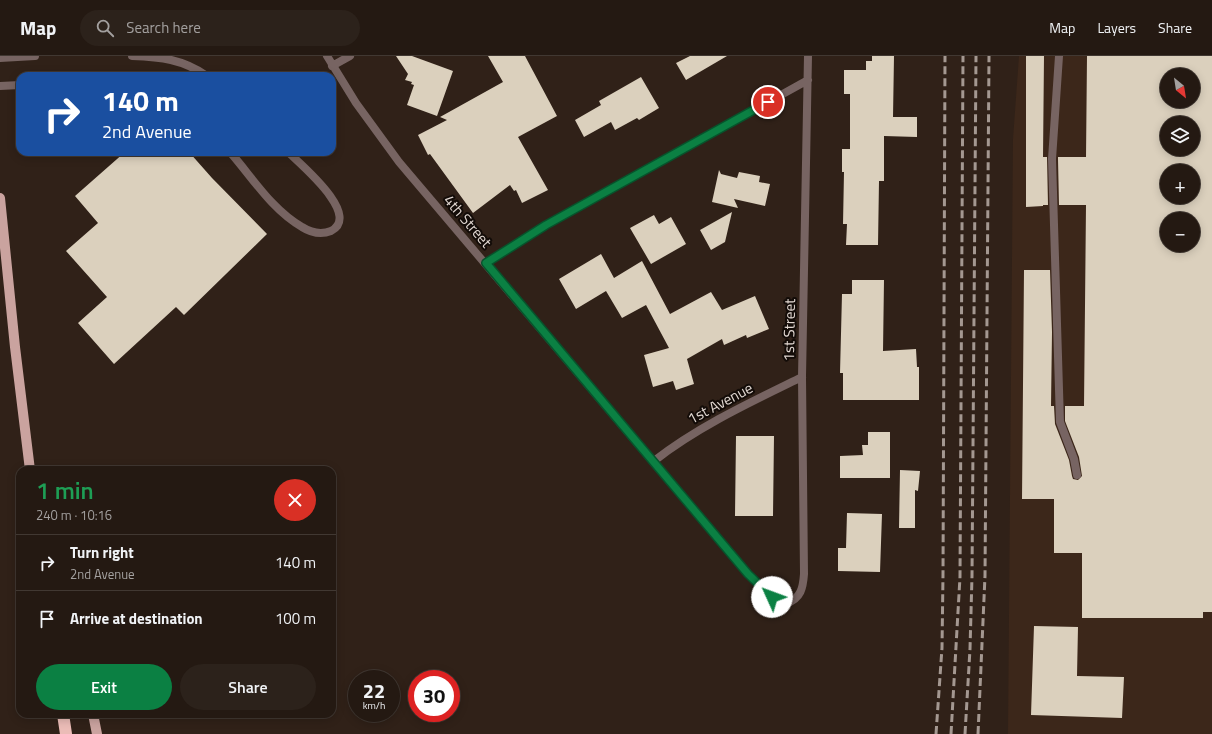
<!DOCTYPE html>
<meta charset="utf-8">
<style>
:root{--surface:#241912;--page:#2c221b;--text:#f1f3f6;--muted:#a3a09f;--line:#413832;--accent:#0b8043}
body{margin:0;font-family:"Titillium Web",sans-serif;background:var(--page);color:var(--text);height:100vh;display:flex;flex-direction:column;font-size:15px;white-space:nowrap}
*{box-sizing:border-box;margin:0}
p{font-size:13px;color:var(--muted)}
.icon{flex:none;width:22px;height:22px;fill:none;stroke:currentColor;stroke-width:2;stroke-linecap:round;stroke-linejoin:round}
.map{position:relative;flex:1;overflow:hidden}
.sheet{position:absolute;left:16px;top:410px;width:320px;height:252px;display:flex;flex-direction:column;background:var(--surface);border-radius:12px;box-shadow:0 2px 10px #0003,0 0 0 1px var(--line)}
.sheet>*{flex:none}
.guide{position:absolute;left:16px;top:16px;width:320px;height:84px;border-radius:12px;box-shadow:0 2px 10px #0003,0 0 0 1px var(--line);background:#1a4fa0;color:#fff;overflow:hidden}
.needle{width:26px;rotate:150deg}
.fabs{position:absolute;left:1160px;top:12px;display:grid;gap:8px}
.fabs a{display:grid;place-items:center;width:40px;height:40px;border-radius:50%;background:var(--surface);box-shadow:0 2px 10px #0003,0 0 0 1px var(--line);font-size:20px}
.speed{position:absolute;left:348px;top:614px;display:flex;gap:8px;font-size:20px;font-weight:700;text-align:center}
.speed>*{display:grid;place-content:center;width:52px;height:52px;border-radius:50%;background:var(--surface);box-shadow:0 2px 10px #0003,0 0 0 1px var(--line);line-height:1}
.speed small{font-size:10px;font-weight:400}
.speed .limit{border:6px solid #d22;background:#fff;color:#111}
.pin{position:absolute;display:grid;place-items:center;width:34px;height:34px;color:#fff;margin:-17px;border:2px solid #fff;border-radius:50%;box-shadow:0 1px 4px #0007}
.me{position:absolute;width:44px;margin:-22px;rotate:313deg;stroke-linejoin:round;filter:drop-shadow(0 0 3px #0008)}
.turn{display:flex;align-items:center;gap:14px;height:84px;padding:0 20px;font-size:18px}
.turn .icon{width:52px;height:52px;stroke-width:2.5}
.turn b{display:block;font-size:28px;line-height:34px}
.round{display:grid;place-items:center;flex:none;width:42px;height:42px;border-radius:21px;background:var(--page)}
.headline{display:flex;align-items:center;justify-content:space-between;height:68px;padding:0 20px}
h1{font-size:24px;font-weight:600;line-height:30px;color:#1e9e55}
.action{display:flex;gap:8px;margin-top:auto;padding:8px 20px}
.action a{flex:1;height:46px;border-radius:24px;background:var(--accent);color:#fff;font-size:16px;font-weight:600;line-height:46px;text-align:center}
.action a+a{background:var(--page);color:var(--text)}
ul{padding:0;list-style:none}
li{display:flex;align-items:center;gap:12px;height:56px;padding:0 20px;border-top:1px solid var(--line)}
li div{flex:1}
li b{display:block;font-size:15px}
li em{font-style:normal}
header{display:flex;align-items:center;gap:24px;box-sizing:border-box;height:56px;padding:0 20px;background:var(--surface);border-bottom:1px solid var(--line)}
header strong{font-size:19px}
nav{display:flex;gap:22px;margin-inline-start:auto;font-size:14px}
.search{width:280px;height:36px;background:var(--page);display:flex;align-items:center;gap:10px;box-sizing:border-box;padding:0 14px;border-radius:22px;color:var(--muted);font-size:15px}
.map>svg:first-child{display:block}
.built{fill:#3c271a;fill-rule:evenodd}
.building{fill:#dbd0bd;fill-rule:evenodd}
.lines{fill:none;stroke-linecap:round;stroke-linejoin:round}
.lane{stroke:#776462;stroke-width:8}
.street{stroke:#776462;stroke-width:8}
.primary{stroke:#caa39f;stroke-width:10}
.highway{stroke:#ebbcb7;stroke-width:12}
.rail{stroke:#a49891;stroke-width:3;stroke-dasharray:8 4;stroke-linecap:butt}
.route-casing{stroke:#07532c;stroke-width:10}
.route{stroke:#0b8043;stroke-width:7}
.labels{text-anchor:middle;dominant-baseline:central;stroke-width:4;stroke-linejoin:round;paint-order:stroke}
.street-label{font-size:15px;fill:#e2d8d2;stroke:#130c08}
</style>
<header>
<strong>Map</strong>
<div class="search"><svg class="icon" aria-label="search" viewBox="0 0 24 24"><circle cx="10" cy="10" r="6"/><path d="M15 15l6 6"/></svg>Search here</div>
<nav><a>Map</a><a>Layers</a><a>Share</a></nav>
</header>
<div class="map">
<svg width="1212" height="678" viewBox="0 0 1212 678">
<rect width="100%" height="100%" fill="#302118"/>
<path class="built" d="M1019 0H1212V678H1008L1013 83ZM1167 19H1193V45H1167ZM1167 67H1193V93H1167ZM1167 115H1193V141H1167ZM1167 163H1193V189H1167Z"/>
<path class="building" d="M396 0H412L453 15 437 60 407 49 414 29 411 28 412 26 405 24 408 18Z
M488 0H525L557 60 518 81 548 134 522 147 516 134 514 135 510 129 473 157 430 98 428 99 418 79 447 64 440 61 503 26Z
M690 0H727L686 24 676 7Z
M872 0H894L893 61H917V81L884 80V125H879L878 189H846L847 168H843L844 116H842V93H850V38H844V14H866V5H872Z
M1026 0H1044L1043 101H1047L1048 149H1043V150L1026 151Z
M1087 0H1212V556H1203V562H1082V497H1054V443H1022L1024 214H1050L1052 276 1051 350H1054L1055 368 1069 404 1072 420 1073 423 1078 424 1082 420 1079 401 1065 365V350H1084L1086 149H1059L1058 103V101H1086ZM1167 19H1193V45H1167ZM1167 67H1193V93H1167ZM1167 115H1193V141H1167ZM1167 163H1193V189H1167Z
M641 21 659 52 639 64 637 62 615 74 611 66 584 81 575 64 601 49 599 45Z
M125 96H189L212 122 267 178 184 259 176 251 114 308 78 267 107 241 66 195 98 167 75 140Z
M719 114 721 118 737 122 739 116 760 120 759 126 770 128 765 150 734 143 738 152 712 146Z
M732 156 725 186 711 194 700 174Z
M654 159 659 168 671 161 686 188 651 208 630 172Z
M601 198 614 222 642 205 670 258 711 236 722 254 755 240 769 273 747 282 746 279 724 289 722 283 687 303 694 328 676 334 673 325 653 331 644 299 669 292 646 249 622 262 606 235 576 253 559 223Z
M852 224H884L883 295 916 293 917 311H919V344H843V317H840L842 238H852Z
M868 376H890V422H840V400L863 399 862 389H868Z
M736 380H774L773 460H735Z
M900 414 920 415 918 435 915 434V472H899Z
M847 457 882 458 880 516 838 515V492H846Z
M1034 570 1078 571 1077 620 1124 621 1122 662 1031 659Z"/>
<g class="lines">
<path class="lane" d="M132 0C161 1 182 3 207 20
M1059 0 1052 103 1060 366 1074 403 1077 419
M0 2 35 0
M0 30 20 29
M230 96C252 121 272 154 302 171 310 176 321 179 331 175 362 159 300 108 288 96"/>
<path class="street" d="M327 0 356 47 399 106 748 518 772 541 787 547C801 542 803 532 804 518L802 321 808 0
M332 10 350 0
M486 207 546 169 808 24
M654 405C699 370 751 346 802 321"/>
<path class="primary" d="M0 142 15 291 30 414
M93 658 97 678"/>
<path class="highway" d="M63 658 66 678"/>
<path class="rail" d="M936 678 942 592 943 519 945 0
M951 678 960 521 963 0
M965 678 970 593 972 520 976 0
M978 678 985 520 989 0"/>
</g>
<g class="lines">
<g class="route-casing">
<path id="route" d="M768 46 546 169 486 207 748 518 772 541"/>
</g>
<use href="#route" class="route"/>
</g>
<g class="labels">
<g class="street-label">
<text transform="translate(468 165) rotate(49)">4th Street</text>
<text transform="translate(789 274) rotate(-89)">1st Street</text>
<text transform="translate(720 347) rotate(-28)">1st Avenue</text>
</g>
</g>
</svg>
<div class="fabs">
<a><svg class="needle" viewBox="-14 -14 28 28"><path d="M0-13l5 13h-10z" fill="#e53935"/><path d="M0 13l5-13h-10z" fill="#a3a09f"/></svg></a>
<a><svg class="icon" aria-label="layers" viewBox="0 0 24 24"><path d="M12 4l9 5-9 5-9-5zM3 14l9 5 9-5"/></svg></a>
<a>+</a>
<a>−</a>
</div>
<div class="speed"><div>22<small>km/h</small></div><div class="limit">30</div></div>
<div class="pin" style="left:768px;top:46px;background:#d93025"><svg class="icon" aria-label="arrive" viewBox="0 0 24 24"><path d="M6 21V4h12l-3 4 3 4H6"/></svg></div>
<svg class="me" style="left:772px;top:541px" viewBox="-20 -20 40 40"><circle r="19" fill="#fff"/><path d="M0-13L10 11 0 6-10 11z" fill="#0b8043"/></svg>
<div class="guide">
<div class="turn"><svg class="icon" aria-label="right" viewBox="0 0 24 24"><path d="M7 20v-9h11M14 6l5 5-5 5"/></svg><div><b>140 m</b>2nd Avenue</div></div>
</div>
<section class="sheet">
<div class="headline"><div><h1>1 min</h1><p>240 m · 10:16</p></div><a class="round" style="background:#d93025;color:#fff"><svg class="icon" aria-label="close" viewBox="0 0 24 24"><path d="M6 6l12 12M18 6L6 18"/></svg></a></div>
<ul>
<li><svg class="icon" aria-label="right" viewBox="0 0 24 24"><path d="M7 20v-9h11M14 6l5 5-5 5"/></svg><div><b>Turn right</b><p>2nd Avenue</p></div><em>140 m</em></li>
<li><svg class="icon" aria-label="arrive" viewBox="0 0 24 24"><path d="M6 21V4h12l-3 4 3 4H6"/></svg><div><b>Arrive at destination</b></div><em>100 m</em></li>
</ul>
<div class="action"><a>Exit</a><a>Share</a></div>
</section>
</div>
